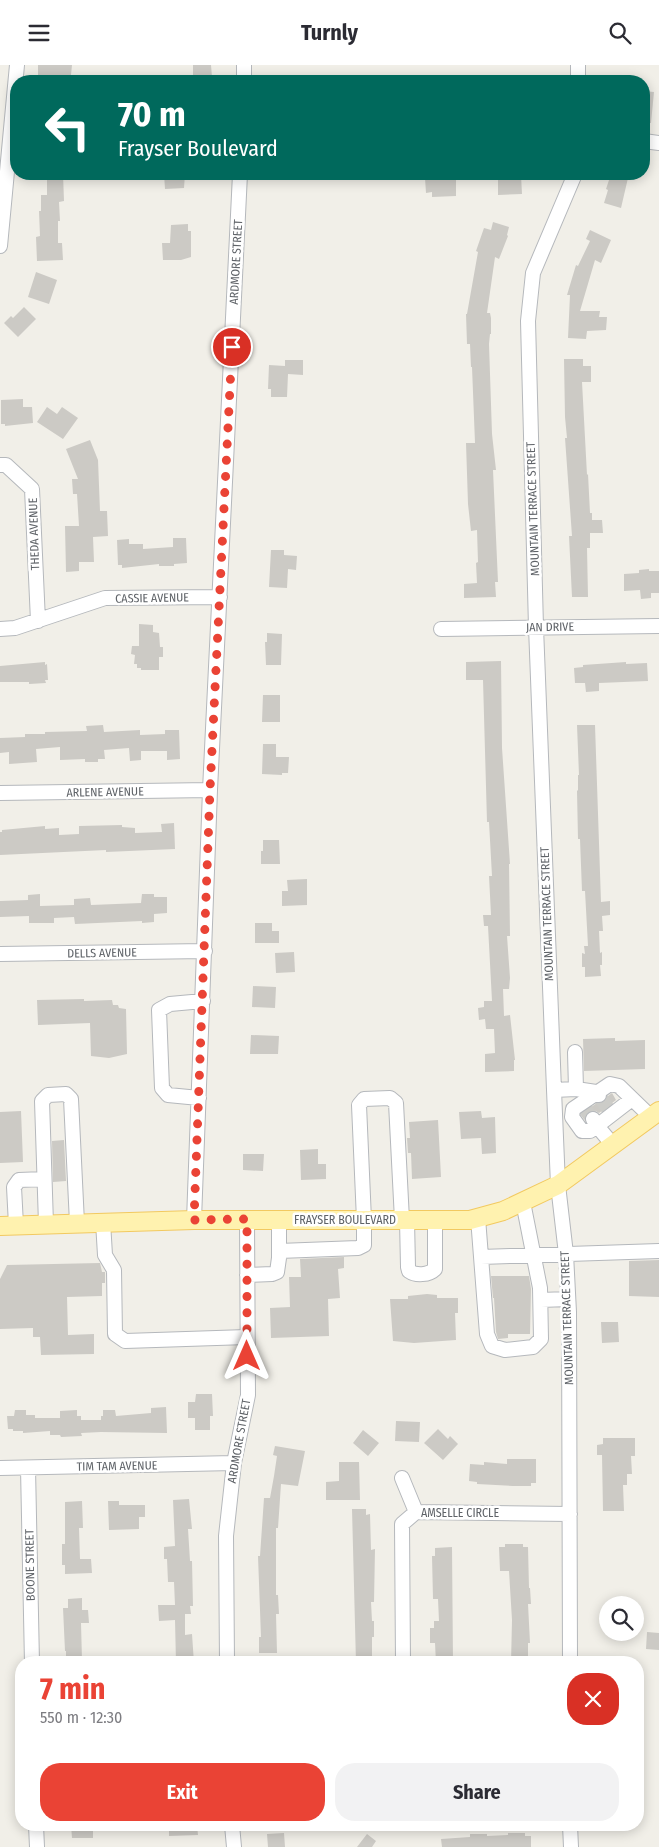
<!DOCTYPE html>
<meta charset="utf-8">
<style>
:root{--surface:#fff;--page:#f2f2f3;--text:#2b2b33;--muted:#7c7c81;--accent:#ea4335}
body{margin:0;font-family:"Fira Sans Condensed",sans-serif;background:var(--page);color:var(--text);height:100vh;display:flex;flex-direction:column;font-size:19px;white-space:nowrap}
*{box-sizing:border-box;margin:0}
p{font-size:16px;color:var(--muted)}
.icon{flex:none;width:28px;height:28px;fill:none;stroke:currentColor;stroke-width:2;stroke-linecap:round;stroke-linejoin:round}
.map{position:relative;flex:1;overflow:hidden}
.panel{position:absolute;left:15px;top:1591px;width:629px;height:175px;display:flex;flex-direction:column;background:var(--surface);border-radius:20px;box-shadow:0 2px 12px #0003}
.panel>*{flex:none}
.banner{position:absolute;left:10px;top:10px;width:640px;height:105px;border-radius:20px;box-shadow:0 2px 12px #0003;background:#00695c;color:#fff;overflow:hidden}
.controls{position:absolute;left:599px;top:1531px;display:grid;gap:10px}
.controls a{display:grid;place-items:center;width:45px;height:45px;border-radius:50%;background:var(--surface);box-shadow:0 2px 12px #0003;font-size:25px}
.pin{position:absolute;display:grid;place-items:center;width:42px;height:42px;color:#fff;margin:-21px;border:2px solid #fff;border-radius:50%;box-shadow:0 1px 5px #0007}
.me{position:absolute;width:55px;margin:-28px;rotate:0deg;stroke-linejoin:round;filter:drop-shadow(0 0 4px #0008)}
.turn{display:flex;align-items:center;gap:18px;height:105px;padding:0 25px;font-size:22px}
.turn .icon{width:65px;height:65px;stroke-width:2.5}
.turn b{display:block;font-size:35px;line-height:42px}
.round{display:grid;place-items:center;flex:none;width:52px;height:52px;border-radius:20px;background:var(--page)}
.head{display:flex;align-items:center;justify-content:space-between;height:85px;padding:0 25px}
h1{font-size:30px;font-weight:700;line-height:38px;color:var(--accent)}
.action{display:flex;gap:10px;margin-top:auto;padding:10px 25px}
.action a{flex:1;height:58px;border-radius:20px;background:var(--accent);color:#fff;font-size:20px;font-weight:700;line-height:58px;text-align:center}
.action a+a{background:var(--page);color:var(--text)}
header{display:flex;justify-content:space-between;align-items:center;height:65px;padding:0 25px;background:var(--surface);font-size:22px;font-weight:700}
.map>svg:first-child{display:block}
.building{fill:#cccac5}
.lines{fill:none;stroke-linecap:round;stroke-linejoin:round}
.minor-tunnel{stroke:#ccccc8;stroke-width:14;stroke-dasharray:14 7;stroke-linecap:butt}
.minor-casing{stroke:#b5b8bc;stroke-width:16}
.major-casing{stroke:#f2c960;stroke-width:20}
.minor{stroke:#fff;stroke-width:14}
.major{stroke:#fff2af;stroke-width:18}
.route{stroke:#ea4335;stroke-width:9;stroke-dasharray:0 16.2}
.labels{text-anchor:middle;dominant-baseline:central;stroke-width:5;stroke-linejoin:round;paint-order:stroke}
.street-label{font-size:12px;fill:#5f6368;stroke:#fff}
</style>
<header><svg class="icon" aria-label="menu" viewBox="0 0 24 24"><path d="M4 6h16M4 12h16M4 18h16"/></svg>Turnly<svg class="icon" aria-label="search" viewBox="0 0 24 24"><circle cx="10" cy="10" r="6"/><path d="M15 15l6 6"/></svg></header>
<div class="map">
<svg width="659" height="1782" viewBox="0 0 659 1782">
<rect width="100%" height="100%" fill="#f1efe8"/>
<path class="building" d="M38 0H72L71 10H38Z
M193 0H211L212 12 193 13Z
M644 26 654 27 651 58H644Z
M47 109H63L64 136 59 137 60 156H58V178H62L63 195 37 196 36 172 40 171 39 146H41V130H47Z
M164 109H185L184 123 165 124Z
M611 109 628 113 621 143 604 138 608 125 606 124Z
M521 110 522 129 498 130V111Z
M456 111V131L432 132V127L426 128 425 113Z
M493 157 509 162 507 170 508 171 499 194 495 192 487 248H490L491 253V269H490L489 279 492 369 496 405H493L498 517H495L496 532 464 533V519L477 518 476 498 478 497 477 465 471 466 468 439 466 378H475L472 302H471L470 279H467L466 249H467L478 187 476 186 484 163 491 165Z
M188 159V166H191V192L181 195H163L162 178H170L171 160Z
M590 165 611 175 601 198 595 195 580 246H600L599 252H607L606 265 587 266 586 274 568 273 570 230H567L576 200 578 201 590 176 586 174Z
M36 207 57 215 49 239 28 232Z
M24 242 36 254 18 272 4 258 11 251 13 253Z
M564 294H583V301H591V317H582L587 410 588 409 590 448H592V455H602L603 468H590V483H587L588 532H572L569 471H572L565 373H567L565 352Z
M285 295H303V310L288 309 287 332H271V324H268L269 300 285 301Z
M23 334V342H32L33 358 5 361V359H1V335Z
M47 342 57 349 62 342 78 353 63 374 37 357Z
M90 375 98 395 100 446H107L108 471 93 472 94 497H79V506L66 507 65 461H79L77 429H73L72 414H78L66 384Z
M173 473H186L187 498 174 499V501H159V499L122 503V500H118L117 475 129 474V479H143V484L173 482Z
M271 485H284V490L297 491 296 505 288 504 287 523 269 522Z
M649 504V506H659V528H651V533L641 534 640 525 624 526V509L639 508V505Z
M139 559 153 560V567L159 568 160 582H163V592H159V605H141V603H137V599H134L135 590 131 589 132 581H139Z
M267 568 282 569 281 600H266L265 577H267Z
M501 596 502 683 510 799H509L510 871H507L510 913 509 924H503L504 951 510 950 515 995H514V1006L485 1007V989L495 988 494 964H486L485 954 479 955 478 943 484 942V936H492L488 861H484L483 850H491L489 811H492L489 757H487L483 615H466V597Z
M45 597V600L47 599 48 615H45L46 618 29 619V617H0V601Z
M626 597V599L647 598 648 616 599 618V626L586 627 585 618H575L574 603 583 602V600Z
M263 630H280V657H262Z
M103 660 104 667 140 665V670L165 669V665H179L180 694 167 695V686H141V695L130 696 129 683 104 685 105 694H98V697H85V694L60 695V682L36 684 37 697 9 699V687L0 688V673L25 672V669H45V667L87 666 86 661Z
M577 660H595L601 837 610 836V850L602 851 603 866H599L600 888 602 887V900H600L601 911 585 912V902H582V888L585 889 584 881H588L585 826H582L580 774H578L577 726 578 725V710H579Z
M263 679H276V692H289L288 708H282V710L262 709Z
M174 758 175 784 106 787V785L0 790V767H2V765L45 761V764L59 763V770L79 769V761L122 760V762L135 763V768L162 767 161 759Z
M263 775H279L280 799H261V786H263Z
M307 814V840L282 841V826H288L287 815Z
M40 829V841L74 840V834L90 833 91 840 141 838 142 829H154V832H167V848L154 849V857L142 858V856L75 859 74 852 54 853V858H29V851L0 852V836L28 835V830Z
M255 858H272V866H279V878H255Z
M294 887 295 907 276 908 275 888Z
M253 921 276 922 275 943 252 942Z
M84 934V936L112 935 113 940H118L119 943 126 944 127 989 109 993 91 991 90 958 38 960 37 935Z
M251 970 279 971 278 989H250Z
M615 973V976L645 975V1004L584 1006 583 974Z
M612 1028 616 1035 599 1048 594 1045 588 1047 584 1054 581 1049 597 1038 605 1036 608 1031Z
M21 1046 23 1097 0 1098V1047Z
M481 1046 482 1053 495 1052 496 1088 482 1089 481 1073 461 1074 459 1047Z
M438 1055 441 1112 412 1114 411 1088H408L407 1073H410L409 1057Z
M64 1075 66 1116 53 1117 52 1076Z
M318 1084V1099H326V1114L301 1115 300 1085Z
M243 1089H264L263 1106 243 1105Z
M344 1192V1203L338 1204 340 1233 328 1234 329 1271 271 1273 270 1243 290 1242 289 1212H301L300 1194Z
M659 1195V1232L629 1231V1196Z
M100 1198 102 1207H105V1218H102V1231L67 1232 68 1270 94 1269V1289L41 1290 40 1272H33V1263L0 1264V1214L7 1200Z
M491 1211H529L531 1224 530 1269H508V1273L498 1274 496 1267 494 1233H493Z
M427 1229 437 1230V1233H458V1248H455L456 1275 414 1278 393 1276 390 1234H408V1231Z
M601 1257H618L619 1277 602 1278Z
M196 1329H212L213 1351H210V1365H195V1353H188V1337H195Z
M166 1342 167 1368 101 1367 81 1368 82 1371 61 1372 60 1370H50V1366L23 1368V1366H13V1364H8L7 1351H14L15 1345H26V1350H35V1353H60V1346L77 1345V1351H81V1355H101V1351H103V1345H115L116 1351 151 1348V1343Z
M396 1356 420 1357 419 1377 395 1376Z
M438 1364 448 1374 450 1371 458 1379 443 1395 424 1378Z
M363 1365 379 1378 368 1391 353 1378Z
M603 1373H635V1391H631L632 1409H627V1420H623L624 1446H603L602 1390H597V1380L603 1379Z
M275 1381 305 1386 298 1421 281 1419 278 1463H276V1530H278L279 1549H276L277 1588H259V1572H261L258 1491H260L264 1433H270L274 1411 277 1391 273 1390Z
M507 1394H536V1418H531V1421H513L477 1419V1417L469 1416 470 1399 484 1400V1397L507 1399Z
M339 1397H359L360 1435H326V1417L339 1416Z
M189 1434 192 1464H188L190 1496H192L193 1541H190L191 1549H185V1570L192 1569 194 1598H176L175 1555 159 1556 158 1540H175L174 1517H168L167 1494H164V1482L175 1481 173 1435Z
M82 1436 83 1463H79L80 1494H91L92 1508 65 1509V1500H62V1479H65V1437Z
M108 1436H119V1440H145V1452H139V1464L109 1465Z
M352 1444H366V1450L370 1449 371 1485 375 1484 374 1537H371L372 1556H374V1572H372V1598H356Z
M505 1479H523V1482H528L529 1523H530L531 1539H528L530 1578H528V1598H511L512 1555 509 1506H500L499 1482H505Z
M452 1482 453 1598H436L435 1578H430V1563H434V1556H439L438 1534H433L432 1491H435V1483Z
M82 1533V1545H88L89 1558H81L82 1595 66 1596V1586H65L63 1543H68V1534Z
M647 1567 659 1568V1585L646 1584Z
M71 1760H93V1773H72Z
M169 1760H197L198 1770 169 1771Z
M284 1768 285 1782H268L267 1769Z
M508 1768H525V1771H531V1782H442L441 1774 470 1772V1769H487V1771L508 1770Z
M367 1769 376 1776 372 1782H357Z"/>
<g class="lines">
<path class="minor-tunnel" d="M600 1032 608 1044
M584 1043 593 1054"/>
<g class="minor-casing">
<path id="minor" d="M578 0V16
M244 16V0
M644 76 659 78
M0 181 17 0
M0 400H6L32 424 38 556
M0 564 15 563 105 533 220 532
M441 564 659 561
M0 728 210 725
M0 889 205 886
M575 987 576 1024
M554 1025 576 1024 596 1027 599 1030
M199 1033 168 1030 162 1023 159 945 170 939 203 936
M593 1054 597 1061 590 1066H582L572 1052 573 1044 610 1019 619 1021 651 1052
M613 1080 597 1061 632 1034
M478 1153 487 1269 492 1281 505 1285 533 1282 541 1274 540 1223 523 1137
M194 1155 210 725 240 109
M407 1155 408 1202 409 1206C416 1211 429 1210 435 1204V1155
M103 1157 105 1190 114 1205 115 1269 125 1276 247 1272
M46 1159 42 1036 48 1030 66 1029 71 1034 77 1158
M16 1160 14 1122 19 1115 44 1114
M279 1186 358 1183 364 1180V1155L359 1040 364 1034 390 1033 396 1038 402 1155
M481 1192 659 1186
M247 1210 272 1209 277 1207 279 1193V1154
M541 1235 568 1234
M0 1403 234 1398
M28 1403 32 1598
M402 1413 416 1447
M227 1598 226 1471 234 1398 248 1330 247 1154
M403 1598 402 1459 416 1447 570 1449
M570 1598 569 1247 566 1189 558 1120 554 1025 536 562 528 256 533 208 575 109
M36 1760 37 1782
M232 1760 234 1782
M570 1760 571 1782"/>
</g>
<g class="major-casing">
<path id="major" d="M0 1161 194 1155H470L503 1146 558 1120 659 1046"/>
</g>
<use href="#minor" class="minor"/>
<use href="#major" class="major"/>
</g>
<g class="lines">
<path class="route" d="M232 282 210 725 194 1155 247 1154V1291"/>
</g>
<g class="labels">
<g class="street-label">
<text transform="translate(236 197) rotate(-87)">ARDMORE STREET</text>
<text transform="translate(533 444) rotate(-92)">MOUNTAIN TERRACE STREET</text>
<text transform="translate(34 469) rotate(-92)">THEDA AVENUE</text>
<text transform="translate(152 533) rotate(-1)">CASSIE AVENUE</text>
<text transform="translate(550 562) rotate(-1)">JAN DRIVE</text>
<text transform="translate(105 727) rotate(-1)">ARLENE AVENUE</text>
<text transform="translate(547 849) rotate(-92)">MOUNTAIN TERRACE STREET</text>
<text transform="translate(102 888) rotate(-1)">DELLS AVENUE</text>
<text x="345" y="1155">FRAYSER BOULEVARD</text>
<text transform="translate(567 1253) rotate(-92)">MOUNTAIN TERRACE STREET</text>
<text transform="translate(239 1376) rotate(-80)">ARDMORE STREET</text>
<text transform="translate(117 1401) rotate(-1)">TIM TAM AVENUE</text>
<text x="460" y="1448">AMSELLE CIRCLE</text>
<text transform="translate(30 1500) rotate(-91)">BOONE STREET</text>
</g>
</g>
</svg>
<div class="controls">
<a><svg class="icon" aria-label="search" viewBox="0 0 24 24"><circle cx="10" cy="10" r="6"/><path d="M15 15l6 6"/></svg></a>
</div>
<div class="pin" style="left:232px;top:282px;background:#d93025"><svg class="icon" aria-label="arrive" viewBox="0 0 24 24"><path d="M6 21V4h12l-3 4 3 4H6"/></svg></div>
<svg class="me" style="left:247px;top:1291px" viewBox="-20 -20 40 40"><path d="M0-17L14 15 0 8-14 15z" fill="#ea4335" stroke="#fff" stroke-width="4"/></svg>
<div class="banner">
<div class="turn"><svg class="icon" aria-label="left" viewBox="0 0 24 24"><path d="M17 20v-9H6M10 6l-5 5 5 5"/></svg><div><b>70 m</b>Frayser Boulevard</div></div>
</div>
<section class="panel">
<div class="head"><div><h1>7 min</h1><p>550 m · 12:30</p></div><a class="round" style="background:#d93025;color:#fff"><svg class="icon" aria-label="close" viewBox="0 0 24 24"><path d="M6 6l12 12M18 6L6 18"/></svg></a></div>
<div class="action"><a>Exit</a><a>Share</a></div>
</section>
</div>
